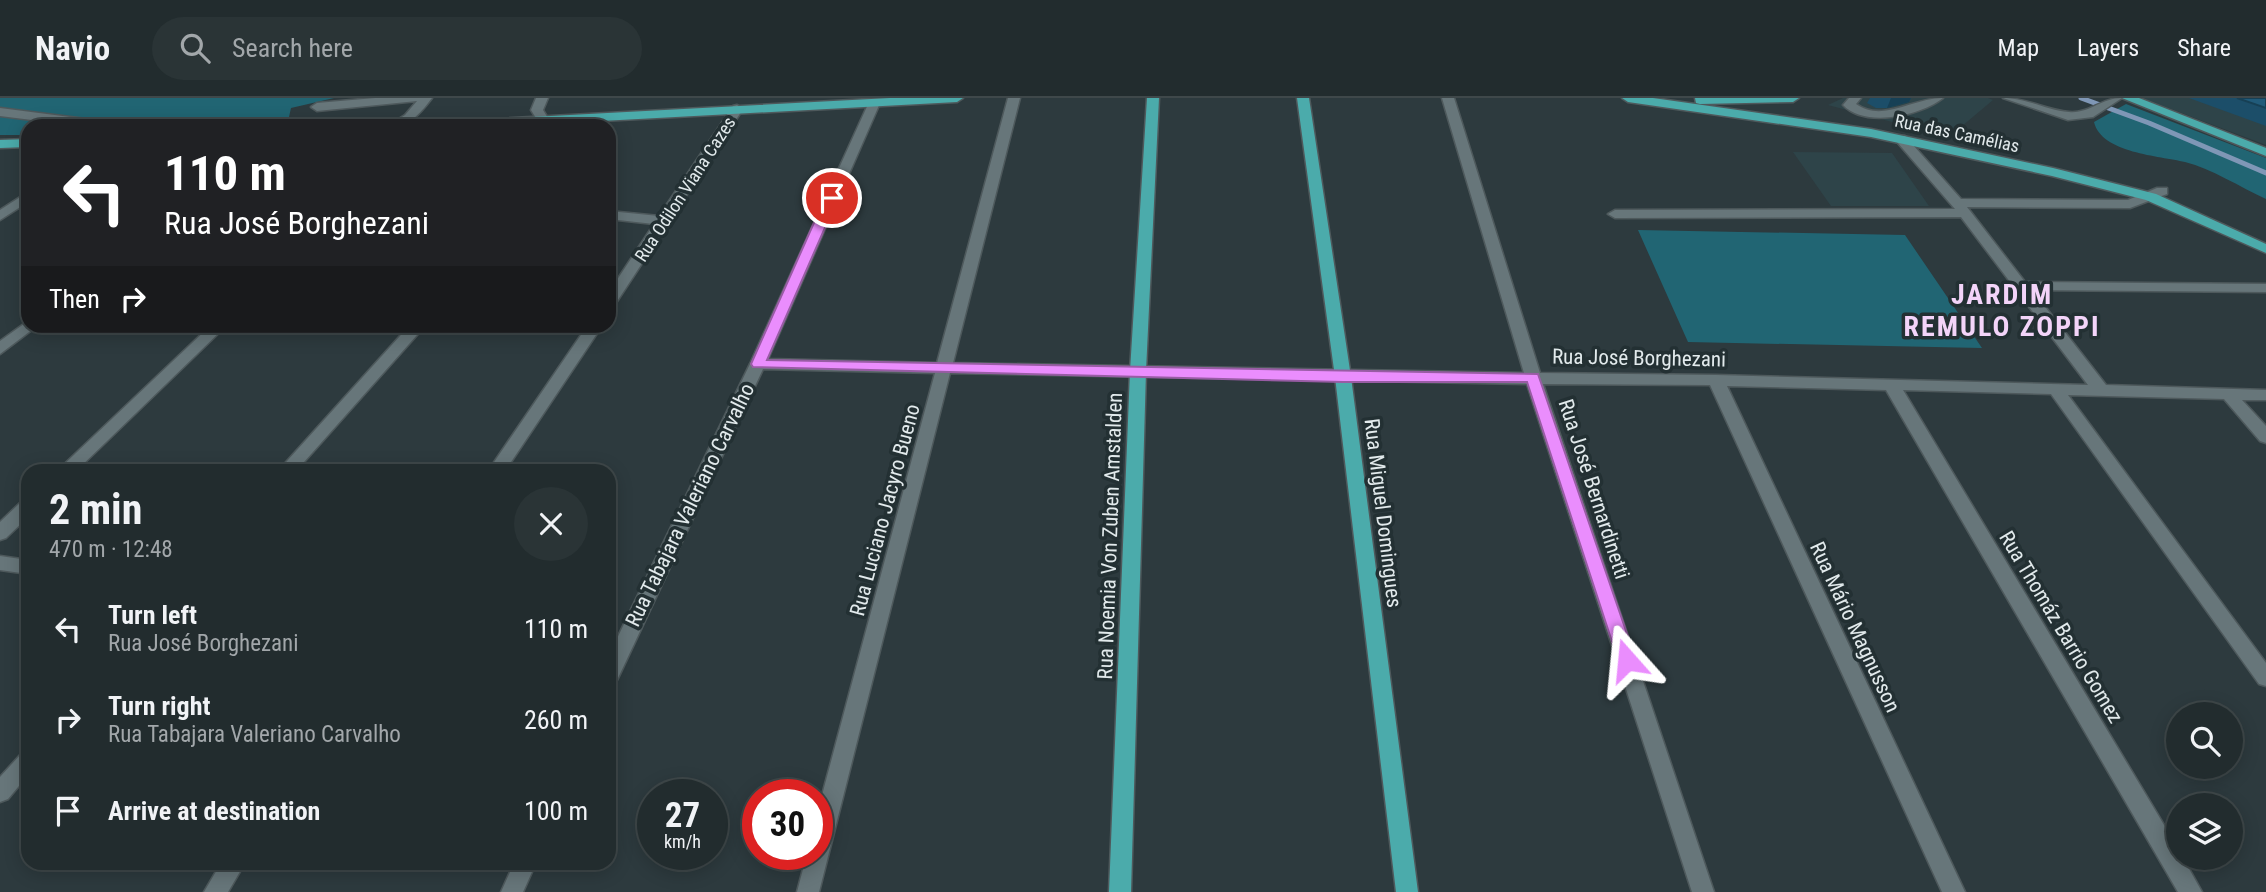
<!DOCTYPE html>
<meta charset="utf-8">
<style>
:root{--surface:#222c2e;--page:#2a3436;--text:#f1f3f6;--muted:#a2a7aa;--line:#3f484a}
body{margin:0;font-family:"Roboto Condensed",sans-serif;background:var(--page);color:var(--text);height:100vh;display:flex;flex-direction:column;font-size:26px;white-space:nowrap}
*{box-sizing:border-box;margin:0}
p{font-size:23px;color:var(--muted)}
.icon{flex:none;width:38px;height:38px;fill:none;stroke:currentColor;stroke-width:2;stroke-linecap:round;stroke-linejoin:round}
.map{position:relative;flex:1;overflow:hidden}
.panel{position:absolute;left:21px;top:366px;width:595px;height:406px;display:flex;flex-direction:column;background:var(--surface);border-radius:21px;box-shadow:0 4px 18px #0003,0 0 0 2px var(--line)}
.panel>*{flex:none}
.banner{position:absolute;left:21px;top:21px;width:595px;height:214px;border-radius:21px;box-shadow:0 4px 18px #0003,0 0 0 2px var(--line);background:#202124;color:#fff;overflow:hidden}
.buttons{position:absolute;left:2166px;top:604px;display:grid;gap:14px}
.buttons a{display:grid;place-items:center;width:77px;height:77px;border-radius:50%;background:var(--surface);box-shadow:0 4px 18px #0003,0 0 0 2px var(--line);font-size:35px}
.speed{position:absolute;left:637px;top:681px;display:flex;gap:14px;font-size:35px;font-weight:700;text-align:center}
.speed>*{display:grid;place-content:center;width:91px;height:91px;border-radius:50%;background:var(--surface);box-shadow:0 4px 18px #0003,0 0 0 2px var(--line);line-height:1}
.speed small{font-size:18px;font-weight:400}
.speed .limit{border:10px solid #d22;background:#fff;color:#111}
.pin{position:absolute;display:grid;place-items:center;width:60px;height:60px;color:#fff;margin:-30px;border:4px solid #fff;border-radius:50%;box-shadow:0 2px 7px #0007}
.me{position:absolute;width:77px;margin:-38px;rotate:342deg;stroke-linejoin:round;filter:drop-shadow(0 0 5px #0008)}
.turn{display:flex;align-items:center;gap:24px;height:147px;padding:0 28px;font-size:32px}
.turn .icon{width:91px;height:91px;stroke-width:2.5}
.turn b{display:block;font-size:49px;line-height:60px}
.then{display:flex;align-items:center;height:66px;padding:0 28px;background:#0003;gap:14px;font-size:26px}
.round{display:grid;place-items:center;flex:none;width:74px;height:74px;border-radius:37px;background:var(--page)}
.head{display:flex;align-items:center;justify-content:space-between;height:119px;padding:0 28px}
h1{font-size:42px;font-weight:700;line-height:52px}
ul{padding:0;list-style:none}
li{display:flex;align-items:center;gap:21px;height:91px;padding:0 28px}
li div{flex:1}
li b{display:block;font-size:26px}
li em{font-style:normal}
header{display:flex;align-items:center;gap:42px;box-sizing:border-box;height:98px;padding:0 35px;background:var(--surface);border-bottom:2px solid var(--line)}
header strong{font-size:33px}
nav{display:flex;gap:38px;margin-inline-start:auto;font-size:24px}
.search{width:490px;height:63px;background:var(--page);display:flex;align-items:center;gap:18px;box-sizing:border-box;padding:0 24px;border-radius:38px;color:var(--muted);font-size:26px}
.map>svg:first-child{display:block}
.built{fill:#2e4449}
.green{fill:#216573}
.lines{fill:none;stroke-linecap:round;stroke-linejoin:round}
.stream{stroke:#7f97b6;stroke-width:5}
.minor-casing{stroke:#4e595c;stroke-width:3}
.major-casing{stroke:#4e595c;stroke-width:3}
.minor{fill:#67767a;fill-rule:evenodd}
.major{fill:#4babab;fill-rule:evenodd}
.wall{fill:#1c4e69}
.shaded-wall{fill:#174055}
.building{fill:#215b7a;stroke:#174055;stroke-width:2}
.route{fill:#ea8dfd;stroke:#985ca4;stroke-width:2}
.labels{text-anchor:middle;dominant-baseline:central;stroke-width:7;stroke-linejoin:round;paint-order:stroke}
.far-street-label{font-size:18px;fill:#e2eaec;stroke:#233033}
.street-label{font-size:21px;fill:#e2eaec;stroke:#233033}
.district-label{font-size:28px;font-weight:bold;letter-spacing:2px;fill:#f3d4f9;stroke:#233033}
</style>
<header>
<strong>Navio</strong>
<div class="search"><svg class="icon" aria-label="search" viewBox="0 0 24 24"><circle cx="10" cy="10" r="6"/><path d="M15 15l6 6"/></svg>Search here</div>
<nav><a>Map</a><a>Layers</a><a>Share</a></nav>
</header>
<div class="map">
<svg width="2266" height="794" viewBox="0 0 2266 794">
<rect width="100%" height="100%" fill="#2d3a3e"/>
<path class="built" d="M1843 0H1988L1993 2 1949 39 1828 7Z
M2142 0H2266V47Z
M1793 54 1892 55 1929 108H1831Z"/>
<path class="green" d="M0 0H334L291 10 287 28H28V37H0Z
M2126 6 2266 60V101C2240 89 2212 71 2185 64 2160 58 2101 55 2094 24Z
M1638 132 1905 137 1982 250 1688 244Z"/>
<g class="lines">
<path class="stream" d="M2081 0 2149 25 2266 75"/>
<g class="minor-casing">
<path id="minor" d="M375 0H432C419 17 410 28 388 28L405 17 417 3 317 13 311 9 317 5Z
M536 0H548L543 12 549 22 547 25H539L531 12Z
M1008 0H1020L953 265 1524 275 1442 0H1454L1540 275 1716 277 2088 287 1961 119 1615 120 1608 116 1615 112 1955 111 1897 44V38H1905L1961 101 2128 102 2157 90H2167V96L2130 110 1967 109 2025 184 2266 186V194L2032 192 2106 287 2266 292V302H2242L2266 328V345L2260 343 2224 301 2068 297 2266 565V588L2259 586 2051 296 1903 292 2179 752V760H2183L2202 794H2178L1886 292 1727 288 1965 794H1942L1710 287 1543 286 1714 794H1692L1527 286 950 275 819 794H797L807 756H817V716L935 275 763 271 619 578 616 584 609 586V557L750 266 870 2 880 5 768 261 937 265Z
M1849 0H1861L1856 6C1883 25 1912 0 1943 0 1920 18 1865 30 1843 7Z
M2003 0C2027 0 2046 12 2069 14 2089 16 2101 0 2122 0L2093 19 2068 22Z
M737 7 743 11 616 205 609 210V194L654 126 609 121V113L659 118 733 8Z
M0 10 109 24 115 28H80L0 18Z
M28 94V104L0 122V112Z
M28 223V228H36L33 231 0 256V243Z
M210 228H226L76 373H57Z
M409 228H425L296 373H278Z
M587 228H602L505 373H488Z
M28 402V419L6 440 0 442V424L22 403Z
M0 458 28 462V476L0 472Z
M28 653V677L8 701 0 704V679L21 656Z
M221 765H245L228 794H204Z
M514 765H536L523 794H501Z"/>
</g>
<g class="major-casing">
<path id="major" d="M890 0H963L957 4 507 28H432L438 24Z
M1147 0H1159L1146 273 1131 794H1109L1130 273Z
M1297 0H1309L1351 279 1418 794H1396L1335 279Z
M1622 0H1653L1871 31 2053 70 2156 96 2266 146V155L2146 102 2052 78 1871 39 1628 4Z
M1695 0H1799L1793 4 1700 6 1696 5Z
M2122 0H2139L2266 50V58Z
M28 41V49L0 50V42Z"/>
</g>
<use href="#minor" class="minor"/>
<use href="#major" class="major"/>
</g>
<path class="wall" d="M1870 0H1911L1909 4 1887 10H1876L1867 5Z
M2189 0H2266V28Z"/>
<path class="shaded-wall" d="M1891 0H1911L1909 4 1887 10Z"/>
<path class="building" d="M2237 0H2266V10Z"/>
<path class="route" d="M832 96 838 100 767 262 1538 276 1636 562 1633 568 1627 570 1620 568 1618 562 1527 284H1343L753 269 751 266 825 100Z"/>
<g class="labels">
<g class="far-street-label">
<text transform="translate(1957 35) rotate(12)">Rua das Camélias</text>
<text transform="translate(685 91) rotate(-57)">Rua Odilon Viana Cazes</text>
</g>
<g class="street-label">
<text transform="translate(1639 260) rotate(1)">Rua José Borghezani</text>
<text transform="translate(1594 391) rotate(72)">Rua José Bernardinetti</text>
<text transform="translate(690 407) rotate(-64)">Rua Tabajara Valeriano Carvalho</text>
<text transform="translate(885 412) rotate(-75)">Rua Luciano Jacyro Bueno</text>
<text transform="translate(1383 415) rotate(83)">Rua Miguel Domingues</text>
<text transform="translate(1110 438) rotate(-88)">Rua Noemia Von Zuben Amstalden</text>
<text transform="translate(1855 529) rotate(65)">Rua Mário Magnusson</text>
<text transform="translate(2061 529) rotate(59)">Rua Thomáz Barrio Gomez</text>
</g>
<g class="district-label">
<text x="2002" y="196">JARDIM<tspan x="2002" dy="32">REMULO ZOPPI</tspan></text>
</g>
</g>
</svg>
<div class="buttons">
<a><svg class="icon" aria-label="search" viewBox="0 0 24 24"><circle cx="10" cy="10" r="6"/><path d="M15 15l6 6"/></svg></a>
<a><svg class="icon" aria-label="layers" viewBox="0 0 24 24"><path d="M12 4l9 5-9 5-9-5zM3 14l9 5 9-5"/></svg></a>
</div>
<div class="speed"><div>27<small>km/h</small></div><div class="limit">30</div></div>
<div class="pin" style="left:832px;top:100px;background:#d93025"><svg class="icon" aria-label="arrive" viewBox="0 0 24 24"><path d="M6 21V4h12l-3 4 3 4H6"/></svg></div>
<svg class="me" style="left:1627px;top:562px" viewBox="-20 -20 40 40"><path d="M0-17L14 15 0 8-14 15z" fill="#ea8dfd" stroke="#fff" stroke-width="4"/></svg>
<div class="banner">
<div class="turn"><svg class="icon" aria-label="left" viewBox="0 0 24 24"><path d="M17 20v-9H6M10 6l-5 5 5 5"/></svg><div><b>110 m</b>Rua José Borghezani</div></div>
<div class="then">Then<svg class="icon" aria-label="right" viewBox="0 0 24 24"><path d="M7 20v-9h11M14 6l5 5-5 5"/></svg></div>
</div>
<section class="panel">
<div class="head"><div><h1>2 min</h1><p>470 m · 12:48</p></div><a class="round"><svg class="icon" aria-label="close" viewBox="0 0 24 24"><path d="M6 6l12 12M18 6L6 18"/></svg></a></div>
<ul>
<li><svg class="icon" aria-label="left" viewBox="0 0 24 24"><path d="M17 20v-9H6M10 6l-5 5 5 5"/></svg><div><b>Turn left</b><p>Rua José Borghezani</p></div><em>110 m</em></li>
<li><svg class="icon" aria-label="right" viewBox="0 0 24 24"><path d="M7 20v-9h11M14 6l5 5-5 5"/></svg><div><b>Turn right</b><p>Rua Tabajara Valeriano Carvalho</p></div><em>260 m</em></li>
<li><svg class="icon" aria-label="arrive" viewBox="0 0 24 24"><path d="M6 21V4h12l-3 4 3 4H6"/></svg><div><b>Arrive at destination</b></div><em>100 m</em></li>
</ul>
</section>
</div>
